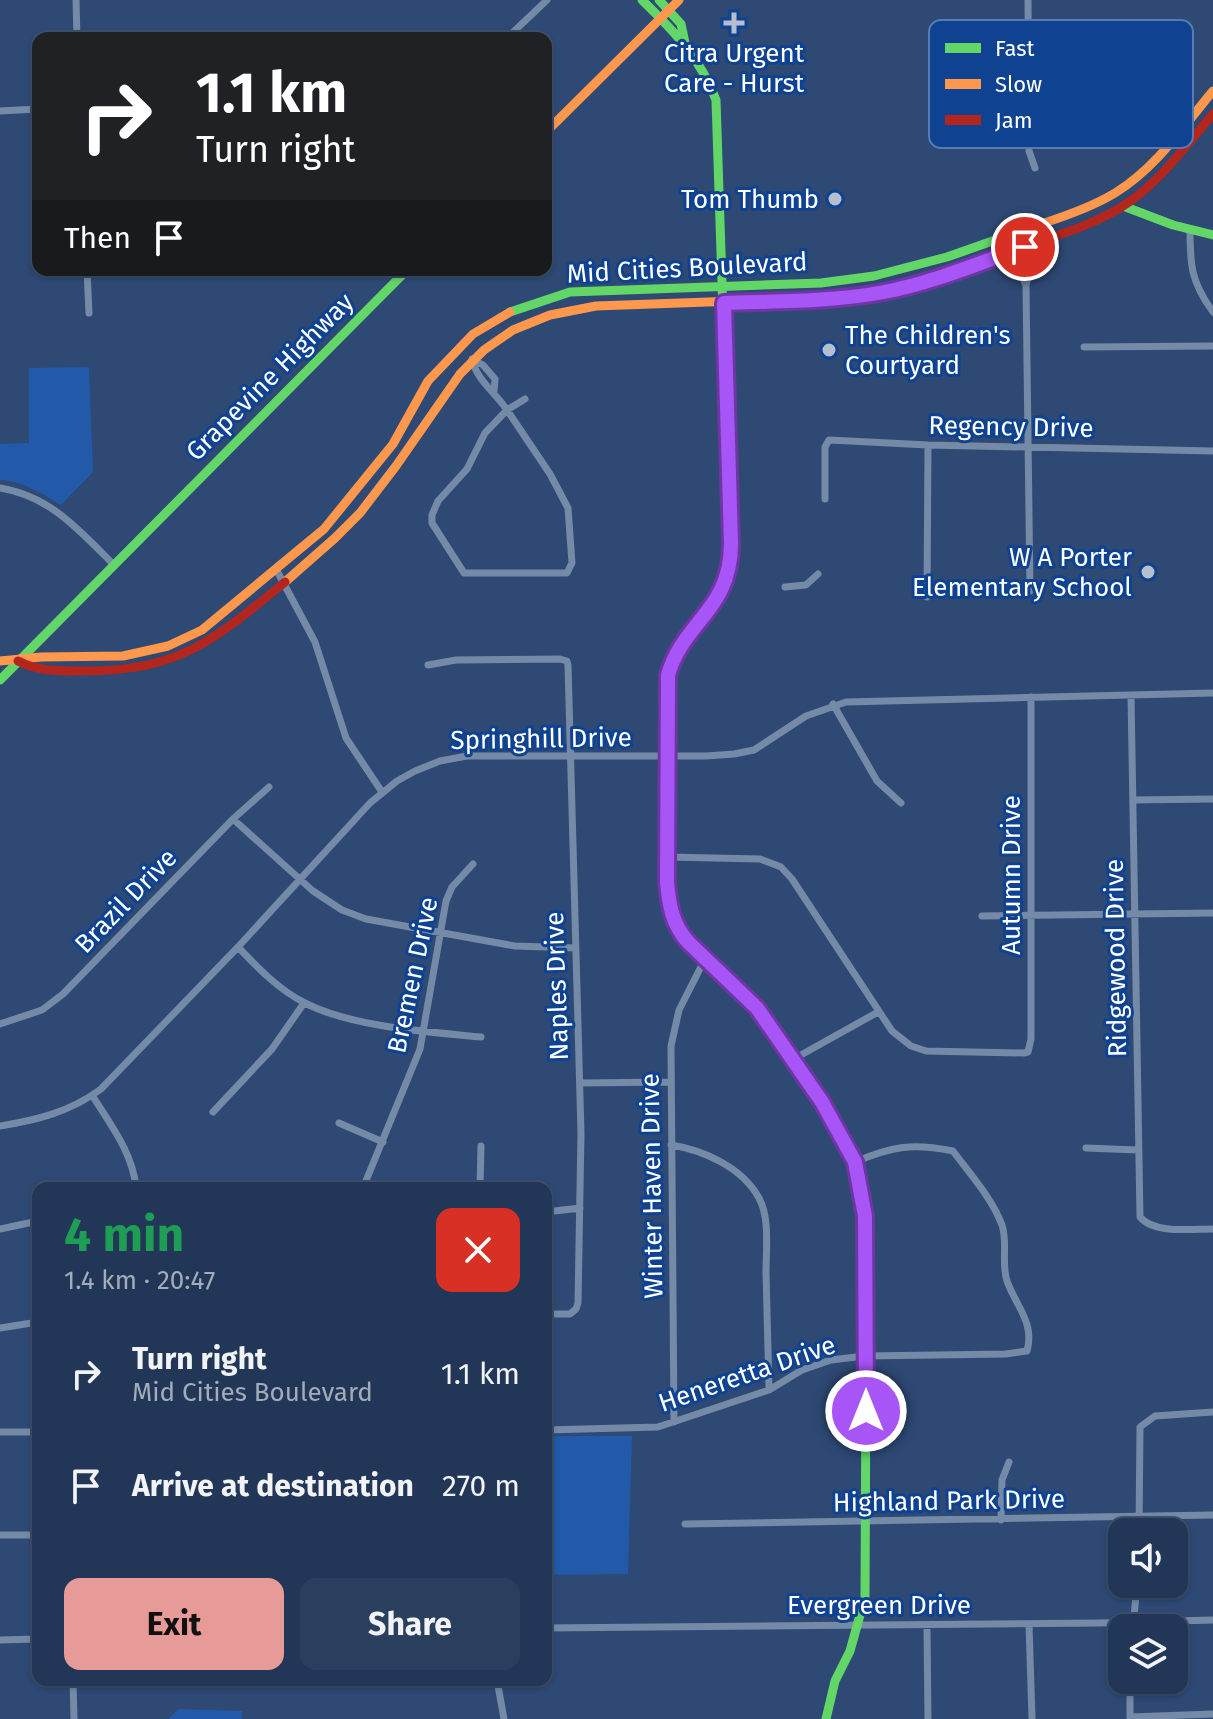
<!DOCTYPE html>
<meta charset="utf-8">
<style>
:root{--surface:#223757;--page:#2a3f5d;--text:#f1f3f6;--muted:#a2acba;--line:#3f516d;--accent:#e69b98}
body{margin:0;font-family:"Fira Sans",sans-serif;background:var(--page);color:var(--text);height:100vh;display:flex;flex-direction:column;font-size:30px;white-space:nowrap}
*{box-sizing:border-box;margin:0}
p{font-size:26px;color:var(--muted)}
.icon{flex:none;width:44px;height:44px;fill:none;stroke:currentColor;stroke-width:2;stroke-linecap:round;stroke-linejoin:round}
.map{position:relative;flex:1;overflow:hidden}
.side{position:absolute;left:32px;top:1182px;width:520px;height:504px;display:flex;flex-direction:column;background:var(--surface);border-radius:16px;box-shadow:0 2px 6px #0004,0 0 0 2px var(--line)}
.side>*{flex:none}
.guide{position:absolute;left:32px;top:32px;width:520px;height:244px;border-radius:16px;box-shadow:0 2px 6px #0004,0 0 0 2px var(--line);background:#202124;color:#fff;overflow:hidden}
.buttons{position:absolute;left:1108px;top:1518px;display:grid;gap:16px}
.buttons a{display:grid;place-items:center;width:80px;height:80px;border-radius:16px;background:var(--surface);box-shadow:0 2px 6px #0004,0 0 0 2px var(--line);font-size:40px}
.pin{position:absolute;display:grid;place-items:center;width:68px;height:68px;color:#fff;margin:-34px;border:4px solid #fff;border-radius:50%;box-shadow:0 2px 8px #0007}
.me{position:absolute;width:88px;margin:-44px;rotate:0deg;stroke-linejoin:round;filter:drop-shadow(0 0 6px #0008)}
.turn{display:flex;align-items:center;gap:28px;height:168px;padding:0 32px;font-size:36px}
.turn .icon{width:104px;height:104px;stroke-width:2.5}
.turn b{display:block;font-size:56px;line-height:68px}
.then{display:flex;align-items:center;height:76px;padding:0 32px;background:#0003;gap:16px;font-size:30px}
.round{display:grid;place-items:center;flex:none;width:84px;height:84px;border-radius:16px;background:var(--page)}
.summary{display:flex;align-items:center;justify-content:space-between;height:136px;padding:0 32px}
h1{font-size:48px;font-weight:700;line-height:60px;color:#1e9e55}
.cta{display:flex;gap:16px;margin-top:auto;padding:16px 32px}
.cta a{flex:1;height:92px;border-radius:16px;background:var(--accent);color:#111;font-size:32px;font-weight:700;line-height:92px;text-align:center}
.cta a+a{background:var(--page);color:var(--text)}
ul{padding:0;list-style:none}
li{display:flex;align-items:center;gap:24px;height:112px;padding:0 32px}
li div{flex:1}
li b{display:block;font-size:30px}
li em{font-style:normal}
.map>svg:first-child{display:block}
.green{fill:#2259a9}
.lines{fill:none;stroke-linecap:round;stroke-linejoin:round}
.street{stroke:#748aa7;stroke-width:7}
.fast{stroke:#63d668;stroke-width:9}
.slow{stroke:#ff974d;stroke-width:9}
.jam{stroke:#b3261e;stroke-width:9}
.route-casing{stroke:#6d37a1;stroke-width:20}
.route{stroke:#a855f7;stroke-width:14}
.poi-dot{fill:#b6bfce;stroke:#0f4392;stroke-width:3}
.labels{text-anchor:middle;dominant-baseline:central;stroke-width:6;stroke-linejoin:round;paint-order:stroke}
.poi-label{font-size:26px;fill:#fff;stroke:#0f4392;text-anchor:end}
.street-label{font-size:26px;fill:#fff;stroke:#0f4392}
.key{fill:#0f4392;stroke:#577bb3;stroke-width:2}
.key-label{font-size:22px;fill:#fff}
</style>
<div class="map">
<svg width="1213" height="1719" viewBox="0 0 1213 1719">
<rect width="100%" height="100%" fill="#2d4974"/>
<path class="green" d="M89 367 93 472 61 505C42 494 23 481 0 480V444L29 443V368Z
M546 1436H632L628 1574 546 1575Z
M178 1709 242 1711V1719H168Z"/>
<g class="lines">
<path class="street" d="M76 0 77 38
M1028 0 1029 151 1035 168
M507 38 547 0
M1028 87 1145 85
M0 111 38 109
M1190 229C1190 265 1191 282 1213 312
M1030 245V270L1026 285 1030 591
M1013 251 1025 283
M87 270 89 313
M1084 347 1213 346
M472 359C477 381 495 392 507 410L525 399
M472 359 483 365 495 379 494 391
M507 410 550 474 568 508 572 563 567 573H464L432 523V515L438 501 467 469 485 433Z
M0 488C50 496 79 530 113 564
M825 499V447L829 440 928 445 1213 451
M276 569 315 642 346 738 382 792
M785 587 806 585 818 574
M927 597 928 445
M428 665 456 660 560 659 567 661 568 665 581 1133 578 1303 576 1309 570 1314H546
M1131 695 1140 1217C1154 1234 1192 1229 1213 1229
M833 704 877 781 901 803
M1133 800 1213 799
M233 819 313 891 342 910 366 919 515 946 576 948
M667 857 760 859 781 867 792 879 892 1031 911 1046 926 1051 1024 1053 1028 1052 1031 1039V697
M982 916 1213 913
M238 947C258 968 279 990 305 1003 351 1027 430 1032 481 1037
M0 1024 42 1010 63 994 233 819 269 787
M792 1060 878 1012
M580 1083 670 1082
M92 1095C110 1124 133 1153 136 1188
M213 1112 272 1049 304 1003
M339 1123 383 1142
M0 1126C37 1120 70 1112 101 1089L238 947 370 803 397 781 415 771 440 761 467 756H706L734 754 754 750 806 716 846 702 1213 693
M671 1145C703 1150 742 1167 759 1198 770 1218 766 1249 766 1272 767 1311 768 1351 769 1390
M1086 1148 1138 1150
M363 1188 420 1049 446 901 452 887 473 864
M480 1188 481 1146
M546 1212 580 1208
M0 1229 38 1221
M0 1328 38 1322
M674 1422 671 1046 679 1010 706 957
M546 1430 658 1427 769 1390 802 1370 831 1360 865 1356 1006 1354 1027 1351C1035 1323 1016 1306 1007 1281 1001 1263 1008 1243 1002 1225 992 1198 970 1174 953 1151 912 1143 893 1146 855 1162
M0 1432H38
M1001 1520 1002 1480 1009 1462
M685 1524 1213 1515
M1139 1532 1140 1427 1155 1416 1213 1412
M0 1535H38
M1029 1624 1032 1719
M927 1625 928 1719
M546 1628 1099 1623 1213 1620
M1133 1628 1137 1584
M0 1640 38 1639
M73 1680 74 1719
M497 1680 504 1719
M1130 1680V1718
M1130 1717 1213 1714"/>
<path class="fast" d="M642 0C673 30 701 59 716 100L731 558 727 576 718 595
M659 0 681 24 685 43
M1123 206 1173 225 1213 235
M510 312 570 292 821 283 874 276 947 257 1041 224
M0 680 407 270
M826 1719 835 1681 850 1651 865 1597 866 1368"/>
<path class="slow" d="M546 132 679 0
M1041 224C1066 216 1092 207 1115 193 1156 168 1183 127 1213 91
M285 582 335 538 360 513 396 466 460 374 484 350 513 330 550 315 596 306 853 297
M0 661 41 657 123 656 168 646 202 630 324 529 393 444 428 381 473 334 510 312
M678 928 757 1008 822 1102 855 1162 865 1216 866 1368"/>
<path class="jam" d="M853 297C910 288 963 268 1017 249 1055 236 1096 225 1129 202 1162 179 1187 144 1213 114
M18 661C39 672 61 671 84 671 180 671 214 640 285 582
M678 928 668 901V675L682 645 718 595"/>
</g>
<g class="lines">
<g class="route-casing">
<path id="route" d="M866 1411 865 1216 855 1162 822 1102 757 1008 688 942C672 924 669 905 667 882L668 675C684 620 731 611 731 543L724 303C777 301 832 302 884 292 932 283 979 263 1025 247"/>
</g>
<use href="#route" class="route"/>
</g>
<g class="poi-dot">
<path d="M730 11h8v8h8v8h-8v8h-8v-8h-8v-8h8z"/>
<circle cx="835" cy="199" r="8"/>
<circle cx="829" cy="350" r="8"/>
<circle cx="1148" cy="572" r="8"/>
</g>
<g class="labels">
<g class="poi-label">
<text x="734" y="53" text-anchor="middle">Citra Urgent<tspan x="734" dy="30">Care - Hurst</tspan></text>
<text x="819" y="199">Tom Thumb</text>
<text x="845" y="335" text-anchor="start">The Children's<tspan x="845" dy="30">Courtyard</tspan></text>
<text x="1132" y="557">W A Porter<tspan x="1132" dy="30">Elementary School</tspan></text>
</g>
<g class="street-label">
<text transform="translate(687 268) rotate(-3)">Mid Cities Boulevard</text>
<text transform="translate(270 377) rotate(-45)">Grapevine Highway</text>
<text transform="translate(1011 427) rotate(1)">Regency Drive</text>
<text transform="translate(541 739) rotate(-1)">Springhill Drive</text>
<text transform="translate(1011 875) rotate(-90)">Autumn Drive</text>
<text transform="translate(126 901) rotate(-46)">Brazil Drive</text>
<text transform="translate(1116 958) rotate(-91)">Ridgewood Drive</text>
<text transform="translate(413 975) rotate(-78)">Bremen Drive</text>
<text transform="translate(557 986) rotate(-92)">Naples Drive</text>
<text transform="translate(652 1186) rotate(-91)">Winter Haven Drive</text>
<text transform="translate(747 1374) rotate(-19)">Heneretta Drive</text>
<text transform="translate(949 1501) rotate(-1)">Highland Park Drive</text>
<text x="879" y="1605">Evergreen Drive</text>
</g>
</g>
<rect x="929" y="20" width="264" height="128" rx="12" class="key"/>
<rect x="945" y="43" width="36" height="10" fill="#63d668"/>
<rect x="945" y="79" width="36" height="10" fill="#ff974d"/>
<rect x="945" y="115" width="36" height="10" fill="#b3261e"/>
<g class="key-label">
<text x="995" y="56">Fast</text>
<text x="995" y="92">Slow</text>
<text x="995" y="128">Jam</text>
</g>
</svg>
<div class="buttons">
<a><svg class="icon" aria-label="sound" viewBox="0 0 24 24"><path d="M4 9h4l5-4v14l-5-4H4zM17 9q2 3 0 6"/></svg></a>
<a><svg class="icon" aria-label="layers" viewBox="0 0 24 24"><path d="M12 4l9 5-9 5-9-5zM3 14l9 5 9-5"/></svg></a>
</div>
<div class="pin" style="left:1025px;top:247px;background:#d93025"><svg class="icon" aria-label="arrive" viewBox="0 0 24 24"><path d="M6 21V4h12l-3 4 3 4H6"/></svg></div>
<svg class="me" style="left:866px;top:1411px" viewBox="-20 -20 40 40"><circle r="17" fill="#a855f7" stroke="#fff" stroke-width="3"/><path d="M0-11L8 9 0 5-8 9z" fill="#fff"/></svg>
<div class="guide">
<div class="turn"><svg class="icon" aria-label="right" viewBox="0 0 24 24"><path d="M7 20v-9h11M14 6l5 5-5 5"/></svg><div><b>1.1 km</b>Turn right</div></div>
<div class="then">Then<svg class="icon" aria-label="arrive" viewBox="0 0 24 24"><path d="M6 21V4h12l-3 4 3 4H6"/></svg></div>
</div>
<section class="side">
<div class="summary"><div><h1>4 min</h1><p>1.4 km · 20:47</p></div><a class="round" style="background:#d93025;color:#fff"><svg class="icon" aria-label="close" viewBox="0 0 24 24"><path d="M6 6l12 12M18 6L6 18"/></svg></a></div>
<ul>
<li><svg class="icon" aria-label="right" viewBox="0 0 24 24"><path d="M7 20v-9h11M14 6l5 5-5 5"/></svg><div><b>Turn right</b><p>Mid Cities Boulevard</p></div><em>1.1 km</em></li>
<li><svg class="icon" aria-label="arrive" viewBox="0 0 24 24"><path d="M6 21V4h12l-3 4 3 4H6"/></svg><div><b>Arrive at destination</b></div><em>270 m</em></li>
</ul>
<div class="cta"><a>Exit</a><a>Share</a></div>
</section>
</div>
